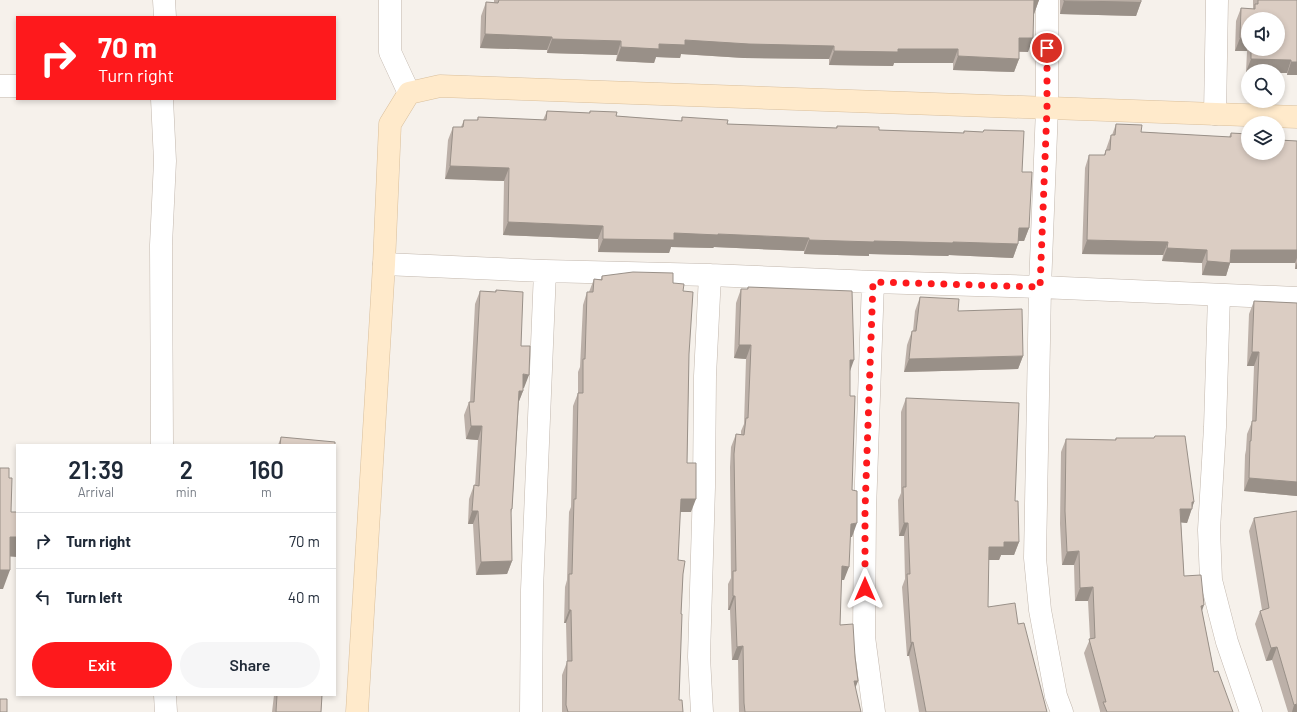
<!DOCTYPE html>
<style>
:root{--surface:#fff;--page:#f6f6f7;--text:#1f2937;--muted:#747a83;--line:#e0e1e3;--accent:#fe191c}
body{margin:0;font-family:Barlow,sans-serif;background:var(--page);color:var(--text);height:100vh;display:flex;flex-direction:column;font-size:15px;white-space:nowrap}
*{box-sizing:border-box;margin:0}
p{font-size:13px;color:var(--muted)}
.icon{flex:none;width:22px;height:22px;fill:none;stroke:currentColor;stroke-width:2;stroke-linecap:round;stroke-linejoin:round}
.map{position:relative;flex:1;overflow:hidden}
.panel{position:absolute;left:16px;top:444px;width:320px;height:252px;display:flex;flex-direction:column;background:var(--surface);border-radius:0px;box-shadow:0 2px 6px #0003}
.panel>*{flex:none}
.banner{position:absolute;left:16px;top:16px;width:320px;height:84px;border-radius:0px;box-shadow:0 2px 6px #0003;background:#fe191c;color:#fff;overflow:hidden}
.controls{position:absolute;left:1241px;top:12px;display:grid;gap:8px}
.controls a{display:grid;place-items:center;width:44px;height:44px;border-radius:50%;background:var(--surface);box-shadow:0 2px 6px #0003;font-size:20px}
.pin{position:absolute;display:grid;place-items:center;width:34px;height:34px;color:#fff;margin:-17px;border:2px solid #fff;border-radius:50%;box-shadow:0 1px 4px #0007}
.me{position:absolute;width:44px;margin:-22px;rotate:0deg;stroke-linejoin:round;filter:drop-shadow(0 0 3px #0008)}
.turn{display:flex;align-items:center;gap:14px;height:84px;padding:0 16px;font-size:18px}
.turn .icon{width:52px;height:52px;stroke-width:2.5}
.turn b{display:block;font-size:28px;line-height:34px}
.eta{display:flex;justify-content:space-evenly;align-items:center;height:68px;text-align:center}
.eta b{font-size:24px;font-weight:600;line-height:28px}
.action{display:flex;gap:8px;margin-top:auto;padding:8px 16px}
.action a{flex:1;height:46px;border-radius:24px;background:var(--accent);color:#fff;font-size:16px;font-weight:600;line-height:46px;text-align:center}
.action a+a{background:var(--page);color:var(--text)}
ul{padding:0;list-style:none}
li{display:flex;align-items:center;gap:12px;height:56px;padding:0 16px;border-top:1px solid var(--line)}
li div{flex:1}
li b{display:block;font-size:15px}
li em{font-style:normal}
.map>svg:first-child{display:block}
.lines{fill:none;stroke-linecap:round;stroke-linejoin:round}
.street-casing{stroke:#c2b7ad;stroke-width:23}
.secondary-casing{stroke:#d9bf9c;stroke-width:23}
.street{stroke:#fff;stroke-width:22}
.secondary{stroke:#ffeacb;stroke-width:22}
.wall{fill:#bcb0a8;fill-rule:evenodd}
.shaded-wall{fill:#999088}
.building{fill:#dbcdc3;stroke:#999088}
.route{stroke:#fe191c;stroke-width:7;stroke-dasharray:0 12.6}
</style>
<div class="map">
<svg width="1297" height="712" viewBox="0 0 1297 712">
<rect width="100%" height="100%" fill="#f6f1eb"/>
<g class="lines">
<g class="street-casing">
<path id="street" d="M164 0 165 17
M390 0V52L409 93
M1047 0V108L1040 287 1035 558 1040 610 1056 696 1062 712
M0 86H17
M1215 114 1217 0
M384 264 545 271 710 275 873 282 1040 287 1297 298
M873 282 865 510 864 637 874 712
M1219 295 1215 427 1209 530 1211 580 1227 642 1251 712
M162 445 161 245 165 161 162 99
M165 695 166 712
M531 712 532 590 545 271
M702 712 699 657 704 487 705 376 710 275"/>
</g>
<g class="secondary-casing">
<path id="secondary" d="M357 712 384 264 390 124 409 93 440 86 1297 117"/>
</g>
<use href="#street" class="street"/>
<use href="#secondary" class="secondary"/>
</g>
<path class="wall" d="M494 0H1039L1034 14 1028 52H1019V59L1014 72 953 70V63H894L893 66 829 65V59L744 58 681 54 680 58 656 57 654 63 616 61 617 55 547 53V50L480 48 481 16 486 2 494 3Z
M1060 0H1141V2L1136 16 1060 14Z
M1253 0H1297V75H1287V73L1246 72 1247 51H1235L1236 21 1241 8 1253 9ZM1248 19 1278 49H1248Z
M547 111 589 113 590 111 616 116 681 121 682 117 727 124 836 128 837 126 879 130 963 133 964 131 983 132 984 130 1022 172 1029 228 1024 241H1018V244L1013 258 949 255 948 256 869 254V256L804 254V251L714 247 713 248 671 247 669 253 598 252V239L503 235 504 181 445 179 448 140 453 127H461L464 120H477L478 117 543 120Z
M1116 124 1141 132 1229 137 1231 133 1279 140 1297 141V269H1295V263H1230L1226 276 1202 275V263L1162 261 1163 255 1082 254 1085 168 1089 155H1104L1111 135H1112Z
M602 276 673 283 683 291 689 354 687 463 691 512H680L678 560 683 574 681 614 679 700 683 712H562V675L567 662 566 623H564L565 587 567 580 569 512 571 507 573 406 578 393V372L580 367 583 305 587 292H589L594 279H601Z
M748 287 850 371V396L852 490V537H850L844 580H841L840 625 855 657 858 681 855 687 861 712H739L738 660H732L730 610H728V584L731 578 730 467 731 447 736 434H741V431L744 424 746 359 734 358 736 303 741 289H747Z
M496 290 521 346 524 388H523V391L519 401 512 509 511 513 512 561 507 574 476 575 473 524H468L469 499 474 485 475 486 478 440 466 439 464 415 469 402H470L475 304 480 291 495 292Z
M920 297 958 311 1023 356 1018 369 904 372 907 345 912 331H913L915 311Z
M1254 301 1297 303V496L1244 491 1245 455 1246 450 1247 434 1252 422 1254 366H1247L1249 314Z
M906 398 1015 501 1019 542 1014 555H1001L999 560H988V607L1018 624 1047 712H919L909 656H907L902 587 905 579 904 536H899L898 500 901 493V412Z
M1155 436 1194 502 1187 523 1181 522 1184 576 1202 611 1214 672 1233 712H1100V711L1084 653 1090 639 1088 601H1075L1074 565H1062L1060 524 1061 452 1066 439 1115 440 1116 438H1154Z
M281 437 335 445H278Z
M1254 518 1297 712H1288L1272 660 1266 661 1255 624 1260 611 1262 610 1249 531Z
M274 695H322L321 712H272Z"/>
<path class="shaded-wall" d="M1034 0H1039L1034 14H1029Z
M1064 1 1141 2 1136 16 1060 14Z
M485 34 552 37 547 50 480 48Z
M1019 38H1033L1028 52 1014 51Z
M1240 38H1248V48L1247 51H1235Z
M552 39 621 41 617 55 547 53Z
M685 40 834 46 829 59 744 58 681 54 680 58 656 57 654 63 616 61 621 47 659 44Z
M898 49H958L953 63H894L893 66 829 65 834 51Z
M958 56 1019 59 1014 72 953 70Z
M1251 59 1291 60 1287 73H1278V71H1248V73L1246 72Z
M1291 62H1297V75H1287Z
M450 166 509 168 504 181 445 179Z
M508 222 603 226 598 239 503 235Z
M1019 228H1029L1024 241H1014Z
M674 233 718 234 809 238 804 251 714 247 713 248 671 247 669 253 598 252 603 239Z
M809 240 953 242 1018 244 1013 258 949 255 948 256 869 254V256L804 254Z
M1087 240 1168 242 1163 255 1082 254Z
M1167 248 1207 250 1202 263 1162 261Z
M1231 250H1297V258L1295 263H1227H1230L1226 276 1202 275 1207 261Z
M1297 262V269H1295Z
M739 345H751L746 359 734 358Z
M1252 352H1259L1254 366H1247Z
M1023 356 1018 369 904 372 909 359Z
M850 360H854L849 374Z
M523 374 529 375 524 388 518 387Z
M519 391H523L518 404Z
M471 426H482L478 440 466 439Z
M1249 478 1297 482V496L1244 491Z
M681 499H696L691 512H676Z
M1192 502H1194L1187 523 1175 522 1180 509Z
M472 511H478L473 524H468Z
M857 523 852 537H846L851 524Z
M904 523H908L904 536H899Z
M10 537H17V557L3 556Z
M1004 542H1019L1014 555H1001L999 560H984L989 547Z
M1079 551 1074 565H1062L1067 552Z
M512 561 507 574 476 575 481 562Z
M842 566 849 567 844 580H837Z
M0 570H10L3 589H0Z
M1093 587 1088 601H1075L1080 588Z
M733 596H735L730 610H728Z
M1204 605 1199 619 1201 606Z
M569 610H571L566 623H564Z
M913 642 909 656H907L911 643Z
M743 646 738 660H732L737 647Z
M1277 647 1272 660 1266 661 1271 648Z
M854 681H858L853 694Z
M1297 704V712H1292L1294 705Z"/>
<path class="building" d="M499 0H1039H1034L1033 38H1019V59L958 56V49H898V52L834 51V46L749 44 685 40V45L659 44V49L621 47V41L552 39V37L485 34 486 2 498 3Z
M1064 0H1141V2L1064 1Z
M1258 0H1297V62H1291V60L1251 59V49H1278V19H1248V38H1240L1241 8 1255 9V4H1258Z
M547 111 590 113V111L617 112 616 116 682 121V117L728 120 727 124 837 128V126L879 127V130L964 133V131L983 132 984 130 1024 131 1022 172H1032L1029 228H1019L1018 244 953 242V243L874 241V242L809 240V238L718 234V235L674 233V240L603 239V226L508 222 509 168 450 166 453 127H463L464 120H478V117L546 120Z
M1116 124 1142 125 1141 132 1231 137V133L1248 134V153H1278V138H1279V140L1297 141V250H1231L1230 263 1207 261V250L1167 248 1168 242 1087 240 1089 155H1105L1106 150H1110L1111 135H1115Z
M633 272 673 273V283L684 284 683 291 693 292 689 354 687 463H696V499H681L678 560 685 561 683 574 681 614H682L679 700H682L683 712H568L566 705 567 661H572L571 610H569V574H572L574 499H576L578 393H583V359H585L587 292H593L594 279 602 280V276Z
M748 287 852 291 854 360H850V396H855L852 490 857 491V523L851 524 849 567 842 566 840 625 853 624 855 657 858 681H854L861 712H745L744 703 743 646 737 647 735 596H733V571H736L734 454 736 434 744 435 746 418H748L751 345H739L741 289H748Z
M496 290 523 292 521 346H530L529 375 523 374V391H519L512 509H511L512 561 481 562 478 511H472L474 485 479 486 482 426H471L469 402H474L480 291 496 292Z
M920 297 959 299 958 311 1022 309 1023 356 909 359 912 331H916Z
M1254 301 1297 303V482L1249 478 1250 441H1251L1252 421H1256L1259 352H1252Z
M906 398 1019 403 1015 501H1018L1019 542H1004V547H989L988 607 1015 603 1018 624 1024 623 1047 712H926L913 642 911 643 907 574H910L908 523H904L903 487H906Z
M1155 436H1185L1194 502H1192V509H1180L1184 576 1201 575 1204 605 1201 606 1214 672 1218 671 1233 712H1107L1103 702H1106L1089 639 1095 638 1093 587 1080 588 1079 551 1067 552 1065 511 1066 439 1116 440V438H1154Z
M281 437 335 442V445H280Z
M0 468H9V478H12L11 512H17V537H10V570H0Z
M1297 511V704L1294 705 1277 647 1271 648 1260 611 1269 608 1254 518Z
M277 695H322L321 712H276Z
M0 699H7V712H0Z"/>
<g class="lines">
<path class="route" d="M865 589V510L873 282 1040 287 1047 108V48"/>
</g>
</svg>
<div class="controls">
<a><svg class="icon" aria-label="sound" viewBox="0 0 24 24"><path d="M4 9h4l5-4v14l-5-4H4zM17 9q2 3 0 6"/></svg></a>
<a><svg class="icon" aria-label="search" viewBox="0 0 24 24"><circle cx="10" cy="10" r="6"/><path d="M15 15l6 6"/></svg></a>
<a><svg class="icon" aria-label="layers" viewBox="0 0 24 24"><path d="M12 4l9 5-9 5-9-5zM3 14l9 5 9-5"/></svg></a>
</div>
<div class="pin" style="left:1047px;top:48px;background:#d93025"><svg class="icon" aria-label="arrive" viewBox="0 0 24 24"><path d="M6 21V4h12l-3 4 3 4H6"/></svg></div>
<svg class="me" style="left:865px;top:589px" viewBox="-20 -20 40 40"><path d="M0-17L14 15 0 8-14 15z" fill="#fe191c" stroke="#fff" stroke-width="4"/></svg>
<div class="banner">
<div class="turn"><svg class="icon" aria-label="right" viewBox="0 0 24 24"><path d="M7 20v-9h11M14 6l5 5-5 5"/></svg><div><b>70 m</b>Turn right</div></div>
</div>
<section class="panel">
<div class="eta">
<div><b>21:39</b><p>Arrival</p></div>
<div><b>2</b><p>min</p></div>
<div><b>160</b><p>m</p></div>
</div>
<ul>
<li><svg class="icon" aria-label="right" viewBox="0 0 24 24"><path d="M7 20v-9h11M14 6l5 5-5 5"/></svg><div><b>Turn right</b></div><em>70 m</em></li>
<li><svg class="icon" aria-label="left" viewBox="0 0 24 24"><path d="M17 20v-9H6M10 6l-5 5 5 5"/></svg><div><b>Turn left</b></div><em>40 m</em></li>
</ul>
<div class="action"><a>Exit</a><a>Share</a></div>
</section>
</div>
